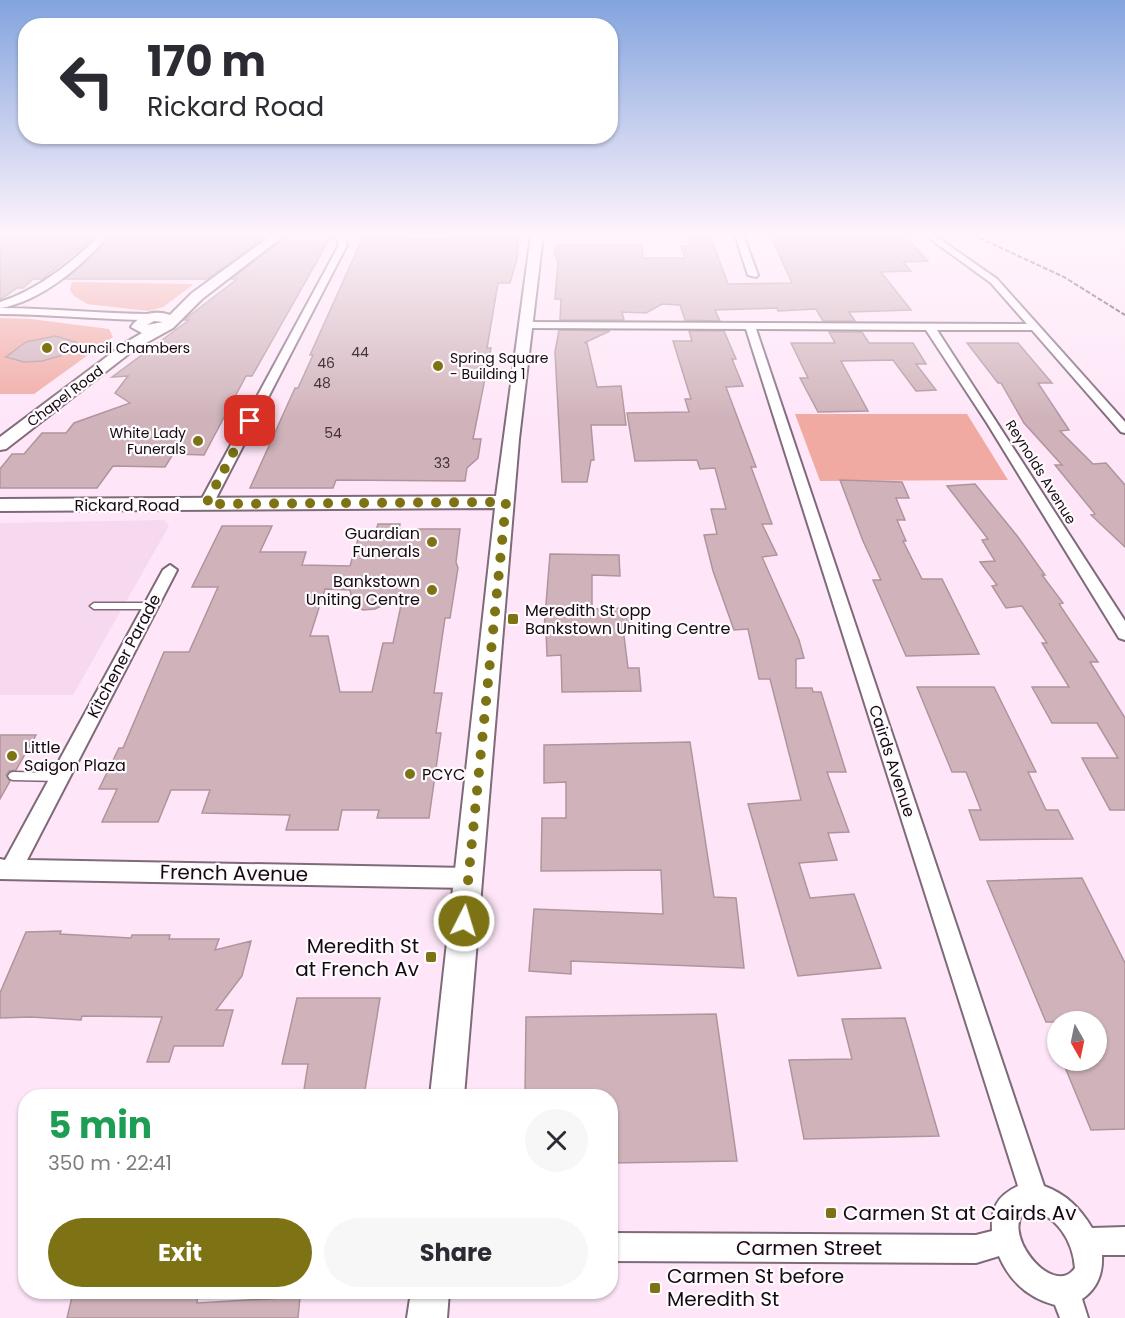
<!DOCTYPE html>
<meta charset="utf-8">
<style>
:root{--surface:#fff;--page:#f7f7f7;--text:#2b2b33;--muted:#7c7c81;--accent:#7d7315}
body{margin:0;font-family:Poppins,sans-serif;background:var(--page);color:var(--text);height:100vh;display:flex;flex-direction:column;font-size:22px;white-space:nowrap}
*{box-sizing:border-box;margin:0}
p{font-size:20px;color:var(--muted)}
.icon{flex:none;width:33px;height:33px;fill:none;stroke:currentColor;stroke-width:2;stroke-linecap:round;stroke-linejoin:round}
.map{position:relative;flex:1;overflow:hidden}
.panel{position:absolute;left:18px;top:1089px;width:600px;height:210px;display:flex;flex-direction:column;background:var(--surface);border-radius:24px;box-shadow:0 2px 4px #0004}
.panel>*{flex:none}
.hud{position:absolute;left:18px;top:18px;width:600px;height:126px;border-radius:24px;box-shadow:0 2px 4px #0004;background:#fff;color:var(--text);overflow:hidden}
.needle{width:39px;rotate:171deg}
.fabs{position:absolute;left:1047px;top:1011px;display:grid;gap:12px}
.fabs a{display:grid;place-items:center;width:60px;height:60px;border-radius:50%;background:var(--surface);box-shadow:0 2px 4px #0004;font-size:30px}
.pin{position:absolute;display:grid;place-items:center;width:51px;height:51px;color:#fff;margin:-26px;border-radius:12px;box-shadow:0 3px 9px #0006}
.me{position:absolute;width:66px;margin:-33px;rotate:5deg;stroke-linejoin:round;filter:drop-shadow(0 0 4px #0008)}
.turn{display:flex;align-items:center;gap:21px;height:126px;padding:0 30px;font-size:27px}
.turn .icon{width:78px;height:78px;stroke-width:2.5}
.turn b{display:block;font-size:42px;line-height:51px}
.round{display:grid;place-items:center;flex:none;width:63px;height:63px;border-radius:32px;background:var(--page)}
.summary{display:flex;align-items:center;justify-content:space-between;height:102px;padding:0 30px}
h1{font-size:36px;font-weight:700;line-height:45px;color:#1e9e55}
.action{display:flex;gap:12px;margin-top:auto;padding:12px 30px}
.action a{flex:1;height:69px;border-radius:36px;background:var(--accent);color:#fff;font-size:24px;font-weight:700;line-height:69px;text-align:center}
.action a+a{background:var(--page);color:var(--text)}
.map>svg:first-child{display:block}
.built{fill:#f7d9ef}
.green{fill:#f0aaa2}
.building{fill:#d0b3ba;stroke:#b0949c;stroke-width:1.5;fill-rule:evenodd}
.lines{fill:none;stroke-linecap:round;stroke-linejoin:round}
.lane-casing{stroke:#7f6a7a;stroke-width:3}
.street-casing{stroke:#7f6a7a;stroke-width:4}
.secondary-casing{stroke:#7f6a7a;stroke-width:4}
.lane{fill:#fff;fill-rule:evenodd}
.street{fill:#fff;fill-rule:evenodd}
.secondary{fill:#fff;fill-rule:evenodd}
.rail{stroke:#3e333b;stroke-width:2;stroke-dasharray:5 2;stroke-linecap:butt}
.route{stroke:#7d7315;stroke-width:10;stroke-dasharray:0 18}
.poi-dot{fill:#7d7315;stroke:#fffafd;stroke-width:2}
.labels{text-anchor:middle;dominant-baseline:central;stroke-width:4.5;stroke-linejoin:round;paint-order:stroke}
.far-poi-label{font-size:14px;fill:#120a10;stroke:#fffafd;text-anchor:start}
.number-label{font-size:14px;fill:#42343a}
.far-street-label{font-size:14px;fill:#120a10;stroke:#fffafd}
.street-label{font-size:16px;fill:#120a10;stroke:#fffafd}
.poi-label{font-size:16px;fill:#120a10;stroke:#fffafd;text-anchor:start}
.near-street-label{font-size:20px;fill:#120a10;stroke:#fffafd}
.near-poi-label{font-size:20px;fill:#120a10;stroke:#fffafd;text-anchor:start}
</style>
<div class="map">
<svg width="1125" height="1318" viewBox="0 0 1125 1318">
<rect width="100%" height="100%" fill="#fee6f8"/>
<path class="built" d="M164 520 169 526 73 695H0V523Z"/>
<path class="green" d="M72 282 194 284 163 307 148 311 87 304 74 296 70 290Z
M0 318 31 319 109 329 113 337 34 394H0Z
M795 414H967L1008 480 820 481Z"/>
<path class="building" d="M0 235H89L87 236H96L42 279H33L23 288H17L0 300Z
M200 235H262L254 240H261L207 279H65L111 236 198 237Z
M364 235H406L405 238H453L454 235H519L517 259 510 283H498L487 348H491L473 439H481L478 458 467 468 465 481 336 480 333 488H250L295 388H298L313 355H310Z
M687 235H710L728 284 792 283 770 235H904L928 261 903 262 911 271 881 272 911 310 849 312 855 321H823L816 309 778 311 777 308 715 310 720 321 685 320 680 305 662 304 646 313 622 312 624 320H560L561 299H555L558 261 554 254 557 245H642L643 258H685L681 246H690Z
M282 240H329L252 376H246L204 455 173 454 165 467 113 466 97 488H0V469L12 454H24L42 433H66L74 423 130 403 115 393 128 376 112 377 189 320H184L237 279H231Z
M559 330 610 331 584 343H587L597 387 621 386 626 425H591L594 460H591L587 482H562L555 352Z
M689 331H724L736 359H732L743 386 726 387 756 467H751L772 524H762L777 555 762 557 799 640 804 658 796 659V688H812L813 692H821L846 772H827L849 832 828 833 837 860 799 863 810 898 854 894 881 968 798 976 748 804 801 800 770 679H759L748 629 734 630 713 571 704 535 717 534 711 509H726L715 468 700 469 697 460 635 461 627 413 689 412 685 399H691L673 341H692Z
M829 332H862L869 343H913L926 364H916L936 390 916 391 893 360 841 361 868 411 818 412 800 378H808L791 343H835Z
M55 336 76 342 60 356 42 361 24 362 6 357 26 342Z
M967 343H1018L1052 383H1038L1069 430 1060 431 1093 464 1106 463 1125 485V547L1091 515 1095 514 1055 465H1062L1024 423 1001 383H998Z
M840 480 902 482 909 498H896L905 520H897L906 541H903L922 579H942L979 654 906 656 873 580H881L863 541Z
M975 484 1018 537 1045 575H1042L1063 603 1059 604 1098 662H1090L1125 718V810H1110L1082 758H1118L1097 723H1052L1032 687H1069L1042 643H1047L1022 606 1006 608 992 586 997 585 980 562 995 561 982 540 988 539 947 486Z
M378 524H400L399 529H460L456 562 458 568 450 618H445L434 693H442L436 733H441L429 818H377L379 810H342L338 830H286L290 815 202 813 210 790H171L158 822H102L117 789H99L119 748H123L164 652H189L218 587H192L222 526H272L260 552H306L302 565 350 566 359 536H374ZM325 589 350 590 353 604 363 610 375 609 403 596 393 643H383L372 692H340L328 636H310Z
M550 554 619 555 620 576 592 575V609L629 608 630 628H623L628 668H639L641 691 562 692 561 655 547 656 546 629H544Z
M917 687H994L1036 772H1028L1046 810H1058L1073 839 980 840 969 810H981L966 772H952Z
M0 735H36L16 770 9 771 6 775 10 781 0 799Z
M690 742 714 897 736 898 744 968 571 961V974L529 971 534 909 663 914 661 870 541 871 542 818H566V782L544 783V745Z
M1082 878 1125 963V1129L1091 1130 1062 1060H1096V1022H1046L987 881Z
M61 931 60 934 131 938 132 935H170L169 939H219L215 950 251 941 242 976 216 1010H233L223 1046H174L169 1062H147L162 1017 82 1016 81 1020 31 1017 0 1018V993L26 932Z
M297 998H380L364 1096H303L308 1064H282Z
M716 1014 737 1161 610 1163V1096H525L526 1017Z
M905 1018 939 1136 804 1139 789 1060 852 1059 842 1019Z
M82 1292H198L197 1303 300 1297 298 1318H67L73 1293Z"/>
<g class="lines">
<g class="lane-casing">
<path id="lane" d="M94 603H151L155 606 151 609H94L90 606Z
M13 772 60 773 63 774 65 777 63 780 60 781 13 780 10 779 8 776 10 773Z"/>
</g>
<g class="street-casing">
<path id="street" d="M101 235H109C83 265 41 302 0 308V302C40 289 70 263 101 235Z
M329 235 345 236 347 245 213 504 211 507H201L199 504 339 245 338 239Z
M735 235H743L758 275 756 277 748 275Z
M925 235H934L997 279 1125 422V433L1121 432 1032 330H937L1125 621V640L1119 638 987 423 926 330 756 329 1044 1186C1066 1194 1080 1208 1092 1228L1125 1227V1255H1102C1103 1274 1097 1289 1082 1299L1088 1318H1060L1055 1305C1029 1298 1010 1282 999 1256L976 1263 610 1261V1233L976 1235 992 1231C991 1208 997 1196 1018 1186L746 329 526 328 521 325 526 322 1027 324 991 283ZM1029 1209C1057 1215 1073 1241 1075 1268 1052 1301 995 1226 1029 1209Z
M0 308C51 308 101 314 152 314L157 317 152 320C101 320 51 314 0 314Z
M170 565 177 570 27 860 468 868 475 871 478 878 475 885 468 888 0 879V859L5 860 163 570Z"/>
</g>
<g class="secondary-casing">
<path id="secondary" d="M272 235H285L202 299 173 328 135 349 6 449 0 450V437L125 343 142 333 131 327C141 313 155 310 170 315L192 293ZM154 321 163 322 147 325Z
M531 235H543L519 439 464 1096H430L495 508 0 511V499L496 496Z
M411 1292H449L447 1318H407Z"/>
</g>
<use href="#lane" class="lane"/>
<use href="#street" class="street"/>
<use href="#secondary" class="secondary"/>
<path class="rail" d="M973 235 1064 277 1125 315"/>
</g>
<linearGradient id="sky" x2="0" y2="1"><stop stop-color="#83a4de"/><stop offset="0.56" stop-color="#fff4fc"/><stop offset="1" stop-color="#fff4fc" stop-opacity="0"/></linearGradient>
<rect width="1125" height="419" fill="url(#sky)"/>
<g class="lines">
<path class="route" d="M250 421 206 504 506 502 464 921"/>
</g>
<g class="poi-dot">
<circle cx="47" cy="348" r="6"/>
<circle cx="438" cy="366" r="6"/>
<circle cx="198" cy="441" r="6"/>
<circle cx="432" cy="542" r="6"/>
<circle cx="432" cy="590" r="6"/>
<rect x="507" y="613" width="12" height="12" rx="3"/>
<circle cx="12" cy="756" r="6"/>
<circle cx="410" cy="774" r="6"/>
<rect x="425" y="951" width="12" height="12" rx="3"/>
<rect x="825" y="1207" width="12" height="12" rx="3"/>
<rect x="649" y="1282" width="12" height="12" rx="3"/>
</g>
<g class="labels">
<g class="far-poi-label">
<text x="59" y="348">Council Chambers</text>
<text x="450" y="358">Spring Square<tspan x="450" dy="16">- Building 1</tspan></text>
<text x="186" y="433" text-anchor="end">White Lady<tspan x="186" dy="16">Funerals</tspan></text>
</g>
<g class="number-label">
<text x="360" y="352">44</text>
<text x="326" y="363">46</text>
<text x="322" y="383">48</text>
<text x="333" y="433">54</text>
<text x="442" y="463">33</text>
</g>
<g class="far-street-label">
<text transform="translate(65 396) rotate(-37)">Chapel Road</text>
<text transform="translate(1041 472) rotate(58)">Reynolds Avenue</text>
</g>
<g class="street-label">
<text x="127" y="505">Rickard Road</text>
<text transform="translate(124 656) rotate(-62)">Kitchener Parade</text>
<text transform="translate(892 761) rotate(72)">Cairds Avenue</text>
</g>
<g class="poi-label">
<text x="420" y="533" text-anchor="end">Guardian<tspan x="420" dy="18">Funerals</tspan></text>
<text x="420" y="581" text-anchor="end">Bankstown<tspan x="420" dy="18">Uniting Centre</tspan></text>
<text x="525" y="610">Meredith St opp<tspan x="525" dy="18">Bankstown Uniting Centre</tspan></text>
<text x="24" y="747">Little<tspan x="24" dy="18">Saigon Plaza</tspan></text>
<text x="422" y="774">PCYC</text>
</g>
<g class="near-street-label">
<text transform="translate(234 873) rotate(1)">French Avenue</text>
<text x="809" y="1248">Carmen Street</text>
</g>
<g class="near-poi-label">
<text x="419" y="946" text-anchor="end">Meredith St<tspan x="419" dy="23">at French Av</tspan></text>
<text x="843" y="1213">Carmen St at Cairds Av</text>
<text x="667" y="1276">Carmen St before<tspan x="667" dy="23">Meredith St</tspan></text>
</g>
</g>
</svg>
<div class="fabs">
<a><svg class="needle" viewBox="-14 -14 28 28"><path d="M0-13l5 13h-10z" fill="#e53935"/><path d="M0 13l5-13h-10z" fill="#7c7c81"/></svg></a>
</div>
<div class="pin" style="left:250px;top:421px;background:#d93025"><svg class="icon" aria-label="arrive" viewBox="0 0 24 24"><path d="M6 21V4h12l-3 4 3 4H6"/></svg></div>
<svg class="me" style="left:464px;top:921px" viewBox="-20 -20 40 40"><circle r="17" fill="#7d7315" stroke="#fff" stroke-width="3"/><path d="M0-11L8 9 0 5-8 9z" fill="#fff"/></svg>
<div class="hud">
<div class="turn"><svg class="icon" aria-label="left" viewBox="0 0 24 24"><path d="M17 20v-9H6M10 6l-5 5 5 5"/></svg><div><b>170 m</b>Rickard Road</div></div>
</div>
<section class="panel">
<div class="summary"><div><h1>5 min</h1><p>350 m · 22:41</p></div><a class="round"><svg class="icon" aria-label="close" viewBox="0 0 24 24"><path d="M6 6l12 12M18 6L6 18"/></svg></a></div>
<div class="action"><a>Exit</a><a>Share</a></div>
</section>
</div>
